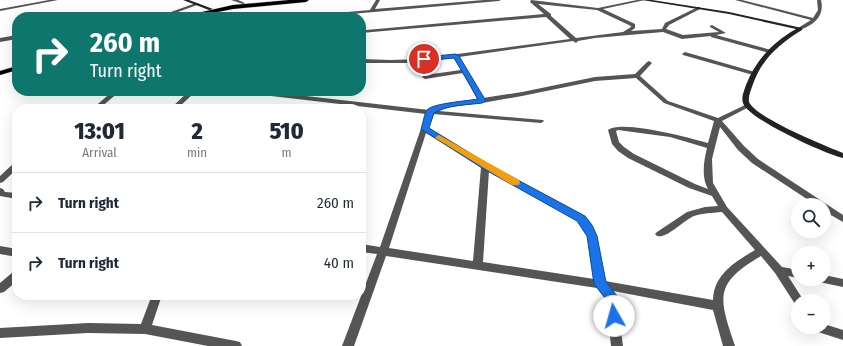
<!DOCTYPE html>
<meta charset="utf-8">
<style>
:root{--surface:#fff;--page:#f2f2f3;--text:#1f2937;--muted:#747a83;--line:#e0e1e3}
body{margin:0;font-family:"Fira Sans Condensed",sans-serif;background:var(--page);color:var(--text);height:100vh;display:flex;flex-direction:column;font-size:15px;white-space:nowrap}
*{box-sizing:border-box;margin:0}
p{font-size:13px;color:var(--muted)}
.icon{flex:none;width:22px;height:22px;fill:none;stroke:currentColor;stroke-width:2;stroke-linecap:round;stroke-linejoin:round}
.map{position:relative;flex:1;overflow:hidden}
.panel{position:absolute;left:12px;top:104px;width:354px;height:196px;display:flex;flex-direction:column;background:var(--surface);border-radius:16px;box-shadow:0 4px 16px #0002}
.panel>*{flex:none}
.hud{position:absolute;left:12px;top:12px;width:354px;height:84px;border-radius:16px;box-shadow:0 4px 16px #0002;background:#0f766e;color:#fff;overflow:hidden}
.fabs{position:absolute;left:791px;top:198px;display:grid;gap:8px}
.fabs a{display:grid;place-items:center;width:40px;height:40px;border-radius:50%;background:var(--surface);box-shadow:0 4px 16px #0002;font-size:20px}
.pin{position:absolute;display:grid;place-items:center;width:34px;height:34px;color:#fff;margin:-17px;border:2px solid #fff;border-radius:50%;box-shadow:0 1px 4px #0007}
.me{position:absolute;width:44px;margin:-22px;rotate:353deg;stroke-linejoin:round;filter:drop-shadow(0 0 3px #0008)}
.turn{display:flex;align-items:center;gap:14px;height:84px;padding:0 12px;font-size:18px}
.turn .icon{width:52px;height:52px;stroke-width:2.5}
.turn b{display:block;font-size:28px;line-height:34px}
.eta{display:flex;justify-content:space-evenly;align-items:center;height:68px;text-align:center}
.eta b{font-size:24px;font-weight:800;line-height:28px}
ul{padding:0;list-style:none}
li{display:flex;align-items:center;gap:12px;height:60px;padding:0 12px;border-top:1px solid var(--line)}
li div{flex:1}
li b{display:block;font-size:15px}
li em{font-style:normal}
.map>svg:first-child{display:block}
.lines{fill:none;stroke-linecap:round;stroke-linejoin:round}
.primary-casing{stroke:#dbdbdb;stroke-width:1}
.street{fill:#555;fill-rule:evenodd}
.secondary{fill:#222;fill-rule:evenodd}
.primary{fill:#000;fill-rule:evenodd}
.route{fill:#1a73e8;stroke:#114b97}
.slow{fill:#f59e0b}
</style>
<div class="map">
<svg width="843" height="346" viewBox="0 0 843 346">
<rect width="100%" height="100%" fill="#fff"/>
<g class="lines">
<g class="primary-casing">
<path id="primary" d="M289 0H309L306 2 233 9 192 17H180L233 5Z
M17 66V70L0 75V71Z"/>
</g>
<path class="street" d="M49 0H58L0 11V9Z
M231 0H238L245 3 243 4Z
M376 0H380L375 9 484 0H501L499 1 317 17H299L301 16 370 10Z
M531 0 598 8 637 0H645L603 9 635 24V28L631 31 662 29 665 23 698 7H700V9L669 25 666 29 683 35 719 32 710 27V26L712 25 726 33 716 35 771 50V52L769 53 711 37V36L682 39 663 32 595 38 578 41 576 43 573 41 459 57 483 98 522 92 595 77 635 74 647 62 649 61 652 63 640 76 668 101 718 118 745 105H749V107L722 121 744 146 758 159 843 215V222L824 211V205H816L752 163 738 150 720 127 712 159 713 183 727 207 782 267 798 270V278L788 276 804 301H798V305L795 304 775 273 761 256C713 284 719 298 735 346H723L713 310 613 291 616 296 623 346H611L606 298 597 288 386 256 354 346H342L377 254 361 252V244L380 247 426 114 245 93 242 91H262L429 110 448 103 477 99 463 73 425 79 422 77 425 75 461 70 454 58 405 63H361V59L391 60 420 59 570 39 546 17 361 33V20L363 21 366 30 544 14 530 2ZM538 4 597 10 631 26V27L623 32 576 38 551 16V14ZM636 78 664 103 714 121 708 143C691 138 621 119 608 130L612 144 618 151 628 158 689 188 712 196 718 206 705 207 687 212 657 232 655 234 657 236C667 239 684 220 694 216 703 213 712 213 722 212L755 250C735 262 714 274 713 300L605 281 597 236 584 216 488 164 428 128 433 114 541 123 544 121 543 120 439 111 449 107 482 103 522 96 595 81ZM618 130 670 137 707 148C704 160 701 177 708 189L695 184 634 154 624 147 619 142 616 131ZM426 133 481 167 473 261 389 248ZM489 171 578 220 587 236 594 279 483 262Z
M735 0H742L813 18 818 10 817 0H821C825 16 814 25 800 30L798 29V28L811 20Z
M196 3 200 4 164 17H157Z
M17 35V39L0 42V38Z
M685 52 755 72 756 73 753 75 683 55 682 54Z
M113 91H120L99 109H92Z
M189 91H196L177 109H170Z
M14 163H17V169L3 182 0 183V176Z
M0 188 3 189 5 192 17 193V199L0 196Z
M0 246 17 249V257L0 254Z
M17 271V281L4 292 0 293V283L13 272Z
M824 275 843 279V287L819 282 818 279H824Z
M152 295H162L152 325 236 341 240 342 242 346H208L145 334 88 333 0 338V328L88 323 141 324Z
M824 324 843 330V340L815 331 813 327H824Z"/>
<path class="secondary" d="M183 0H189L213 9 209 10Z
M642 0H652L729 12 802 28V30C779 44 762 59 753 84 751 90 748 96 749 102 756 118 825 146 843 153V158C825 154 748 119 743 103 741 97 744 91 746 85 756 60 772 43 796 29L729 14Z"/>
<use href="#primary" class="primary"/>
</g>
<path class="route" d="M456 54 459 56 486 101 482 103C467 105 447 105 434 113L429 128 488 164 585 216 592 225 597 236 606 282 617 296 620 316 618 320 614 322 609 320 605 298 594 284 587 236 577 221 482 168 421 129C423 124 424 114 427 110 433 103 468 101 478 99L454 58 424 61 421 59 424 57Z"/>
<path class="slow" d="M439 135 519 180 520 182 519 185H512L437 139 435 138 437 136Z"/>
</svg>
<div class="fabs">
<a><svg class="icon" aria-label="search" viewBox="0 0 24 24"><circle cx="10" cy="10" r="6"/><path d="M15 15l6 6"/></svg></a>
<a>+</a>
<a>−</a>
</div>
<div class="pin" style="left:424px;top:59px;background:#d93025"><svg class="icon" aria-label="arrive" viewBox="0 0 24 24"><path d="M6 21V4h12l-3 4 3 4H6"/></svg></div>
<svg class="me" style="left:614px;top:316px" viewBox="-20 -20 40 40"><circle r="19" fill="#fff"/><path d="M0-13L10 11 0 6-10 11z" fill="#1a73e8"/></svg>
<div class="hud">
<div class="turn"><svg class="icon" aria-label="right" viewBox="0 0 24 24"><path d="M7 20v-9h11M14 6l5 5-5 5"/></svg><div><b>260 m</b>Turn right</div></div>
</div>
<section class="panel">
<div class="eta">
<div><b>13:01</b><p>Arrival</p></div>
<div><b>2</b><p>min</p></div>
<div><b>510</b><p>m</p></div>
</div>
<ul>
<li><svg class="icon" aria-label="right" viewBox="0 0 24 24"><path d="M7 20v-9h11M14 6l5 5-5 5"/></svg><div><b>Turn right</b></div><em>260 m</em></li>
<li><svg class="icon" aria-label="right" viewBox="0 0 24 24"><path d="M7 20v-9h11M14 6l5 5-5 5"/></svg><div><b>Turn right</b></div><em>40 m</em></li>
</ul>
</section>
</div>
